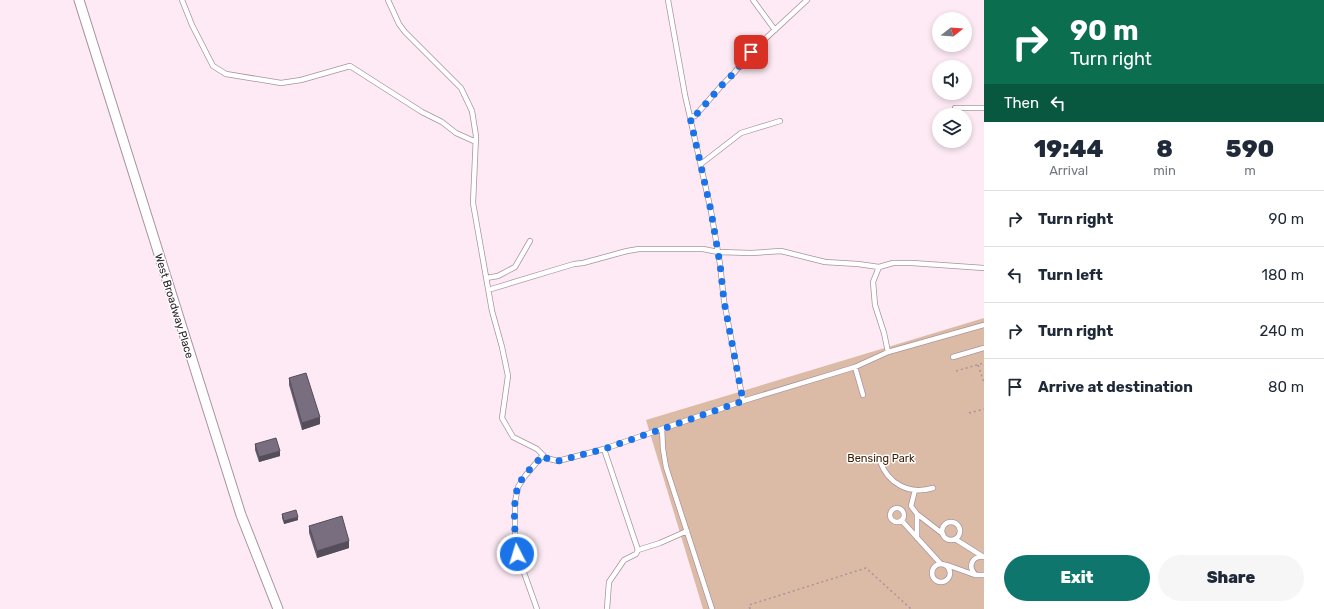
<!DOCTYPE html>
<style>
:root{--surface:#fff;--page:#f6f6f7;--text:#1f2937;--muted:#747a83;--line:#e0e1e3;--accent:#0f766e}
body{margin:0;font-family:Rubik,sans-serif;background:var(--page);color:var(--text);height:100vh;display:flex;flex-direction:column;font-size:15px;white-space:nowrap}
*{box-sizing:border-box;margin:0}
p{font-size:13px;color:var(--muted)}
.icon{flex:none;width:22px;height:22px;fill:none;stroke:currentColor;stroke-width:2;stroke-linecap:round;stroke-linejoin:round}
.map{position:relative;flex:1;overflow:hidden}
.details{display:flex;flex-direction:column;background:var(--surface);width:340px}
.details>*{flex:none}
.banner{background:#0b6e4f;color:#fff;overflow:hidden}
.needle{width:26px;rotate:73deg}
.tools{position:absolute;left:932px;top:12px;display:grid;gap:8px}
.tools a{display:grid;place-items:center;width:40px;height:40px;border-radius:50%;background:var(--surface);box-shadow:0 2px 6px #0003;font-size:20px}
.pin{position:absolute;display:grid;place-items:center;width:34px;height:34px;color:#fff;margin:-17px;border-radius:8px;box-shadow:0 2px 6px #0006}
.me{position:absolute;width:44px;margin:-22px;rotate:355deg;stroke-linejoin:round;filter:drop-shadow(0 0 3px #0008)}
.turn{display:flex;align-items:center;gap:14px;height:84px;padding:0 20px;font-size:18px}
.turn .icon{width:52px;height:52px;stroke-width:2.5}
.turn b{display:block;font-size:28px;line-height:34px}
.then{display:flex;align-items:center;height:38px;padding:0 20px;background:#0003;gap:8px;font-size:15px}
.eta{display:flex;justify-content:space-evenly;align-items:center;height:68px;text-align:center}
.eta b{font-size:24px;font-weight:800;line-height:28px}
.button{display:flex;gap:8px;margin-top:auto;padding:8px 20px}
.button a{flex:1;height:46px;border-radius:24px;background:var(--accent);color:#fff;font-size:16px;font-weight:800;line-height:46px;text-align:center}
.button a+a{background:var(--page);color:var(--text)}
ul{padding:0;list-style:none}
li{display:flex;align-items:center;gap:12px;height:56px;padding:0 20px;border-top:1px solid var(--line)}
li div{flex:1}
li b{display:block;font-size:15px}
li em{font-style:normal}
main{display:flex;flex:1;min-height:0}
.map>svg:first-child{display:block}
.green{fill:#dcbba6}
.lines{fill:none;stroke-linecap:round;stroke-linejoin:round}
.lane-casing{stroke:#a9939e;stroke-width:6}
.street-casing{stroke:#a9939e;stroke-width:11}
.path{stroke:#a3959c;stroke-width:1.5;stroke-dasharray:2 3;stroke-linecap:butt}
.lane{stroke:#fff;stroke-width:4.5}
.street{stroke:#fff;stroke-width:9}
.wall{fill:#675f6e}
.shaded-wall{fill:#544d5a}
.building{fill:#786e80;stroke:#544d5a}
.route{stroke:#1a73e8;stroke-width:7;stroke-dasharray:0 12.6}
.labels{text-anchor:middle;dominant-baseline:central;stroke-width:3;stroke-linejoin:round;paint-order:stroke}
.street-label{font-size:11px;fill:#2c2328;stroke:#fff}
.park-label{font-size:11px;fill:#402005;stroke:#fff}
</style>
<main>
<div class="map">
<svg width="984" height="609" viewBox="0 0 984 609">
<rect width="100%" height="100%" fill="#fdeaf4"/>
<path class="green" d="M984 318V609H703L646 420Z"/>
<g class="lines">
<g class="lane-casing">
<path id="lane" d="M182 0 192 25 213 66 226 74 281 83 301 80 350 66 422 112 442 122 456 133 476 142
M388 0 399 24 405 32 461 88 472 111 476 136 473 203 492 311 502 347 508 376 502 418 513 437 537 449 546 458 558 461 604 449 743 401 855 367 888 352 984 325
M668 0 685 95 711 211 720 264 724 301 743 401
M753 0 775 30
M955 108H984
M690 117 695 116 722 85 734 73 751 52 807 0
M701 164 741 133 780 121
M879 267 873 282 875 305 884 333 888 352
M486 278 498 276 515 267 530 241
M488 290 574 264 583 263 627 251 639 249H703L718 252 751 253 781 251 825 262 858 264 879 267 893 263H912L984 268
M953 357 984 348
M855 367 863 395
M662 429 663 449 666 467 712 609
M604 449 638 550 636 554 624 560 609 582 607 609
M880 461C888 484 909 495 933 488
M915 490 911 506 917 514 943 534
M890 515a7 7 0 1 1 14 0a7 7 0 1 1-14 0Z
M902 521 940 563
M942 531a9 9 0 1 1 18 0a9 9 0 1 1-18 0Z
M917 538V514
M955 539 982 556
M638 550 660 543 687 531
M984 557C972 555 967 567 976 575H984
M932 573a9 9 0 1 1 18 0a9 9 0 1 1-18 0Z
M947 565 975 575
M537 609 517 553 515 543V502L518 487 525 476 543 455"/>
</g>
<g class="street-casing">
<path id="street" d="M79 0 241 515 278 609"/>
</g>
<path class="path" d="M978 365 984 383
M956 371 984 363
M969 413 984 409
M750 609 749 605 866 568 910 608 907 609"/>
<use href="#lane" class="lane"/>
<use href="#street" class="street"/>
</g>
<path class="wall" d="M289 378 320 424 302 430 289 385Z
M255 444 280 456 259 462 255 450Z
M282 514 298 520 284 524 282 518Z
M309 526 349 548 317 558 309 533Z"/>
<path class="shaded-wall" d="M320 417V424L302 430V423Z
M280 451V456L259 462V457Z
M298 517V520L284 524V521Z
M349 541V548L317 558V551Z"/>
<path class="building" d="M306 373 320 417 302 423 289 378Z
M276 438 280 451 259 457 255 444Z
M296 510 298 517 284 521 282 514Z
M342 516 349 541 317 551 309 526Z"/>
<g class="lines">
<path class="route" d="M517 554C515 538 512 502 518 487 522 475 535 465 543 455L546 458 558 461 604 449 743 401 724 301 720 264 711 211 690 117 695 116 722 85 734 73 751 52"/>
</g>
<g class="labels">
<g class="street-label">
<text transform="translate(174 306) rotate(73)">West Broadway Place</text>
</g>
<g class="park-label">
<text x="881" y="458">Bensing Park</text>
</g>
</g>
</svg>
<div class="tools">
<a><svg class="needle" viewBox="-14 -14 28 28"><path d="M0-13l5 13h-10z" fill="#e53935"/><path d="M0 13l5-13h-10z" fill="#747a83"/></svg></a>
<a><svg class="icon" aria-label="sound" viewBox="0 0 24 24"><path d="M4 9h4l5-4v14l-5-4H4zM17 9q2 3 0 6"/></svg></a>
<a><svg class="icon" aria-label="layers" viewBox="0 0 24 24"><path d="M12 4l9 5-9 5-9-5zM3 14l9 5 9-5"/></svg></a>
</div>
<div class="pin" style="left:751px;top:52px;background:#d93025"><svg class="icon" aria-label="arrive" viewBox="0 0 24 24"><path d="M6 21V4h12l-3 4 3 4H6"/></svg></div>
<svg class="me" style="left:517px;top:554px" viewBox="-20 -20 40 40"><circle r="17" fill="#1a73e8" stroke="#fff" stroke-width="3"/><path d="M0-11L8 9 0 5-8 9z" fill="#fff"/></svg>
</div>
<section class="details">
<div class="banner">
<div class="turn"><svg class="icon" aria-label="right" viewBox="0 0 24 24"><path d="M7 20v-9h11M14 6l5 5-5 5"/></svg><div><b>90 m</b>Turn right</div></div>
<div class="then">Then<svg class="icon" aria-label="left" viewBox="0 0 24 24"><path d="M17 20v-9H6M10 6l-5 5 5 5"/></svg></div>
</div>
<div class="eta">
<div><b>19:44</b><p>Arrival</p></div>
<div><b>8</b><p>min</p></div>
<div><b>590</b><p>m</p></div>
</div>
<ul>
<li><svg class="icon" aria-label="right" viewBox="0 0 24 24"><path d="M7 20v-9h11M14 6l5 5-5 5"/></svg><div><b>Turn right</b></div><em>90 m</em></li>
<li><svg class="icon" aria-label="left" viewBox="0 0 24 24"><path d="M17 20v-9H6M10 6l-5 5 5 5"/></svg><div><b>Turn left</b></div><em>180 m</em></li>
<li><svg class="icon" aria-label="right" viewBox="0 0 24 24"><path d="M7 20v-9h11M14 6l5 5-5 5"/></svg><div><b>Turn right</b></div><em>240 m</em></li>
<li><svg class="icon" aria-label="arrive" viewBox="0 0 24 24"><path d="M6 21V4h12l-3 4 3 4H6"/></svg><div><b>Arrive at destination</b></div><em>80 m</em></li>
</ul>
<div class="button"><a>Exit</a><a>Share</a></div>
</section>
</main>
